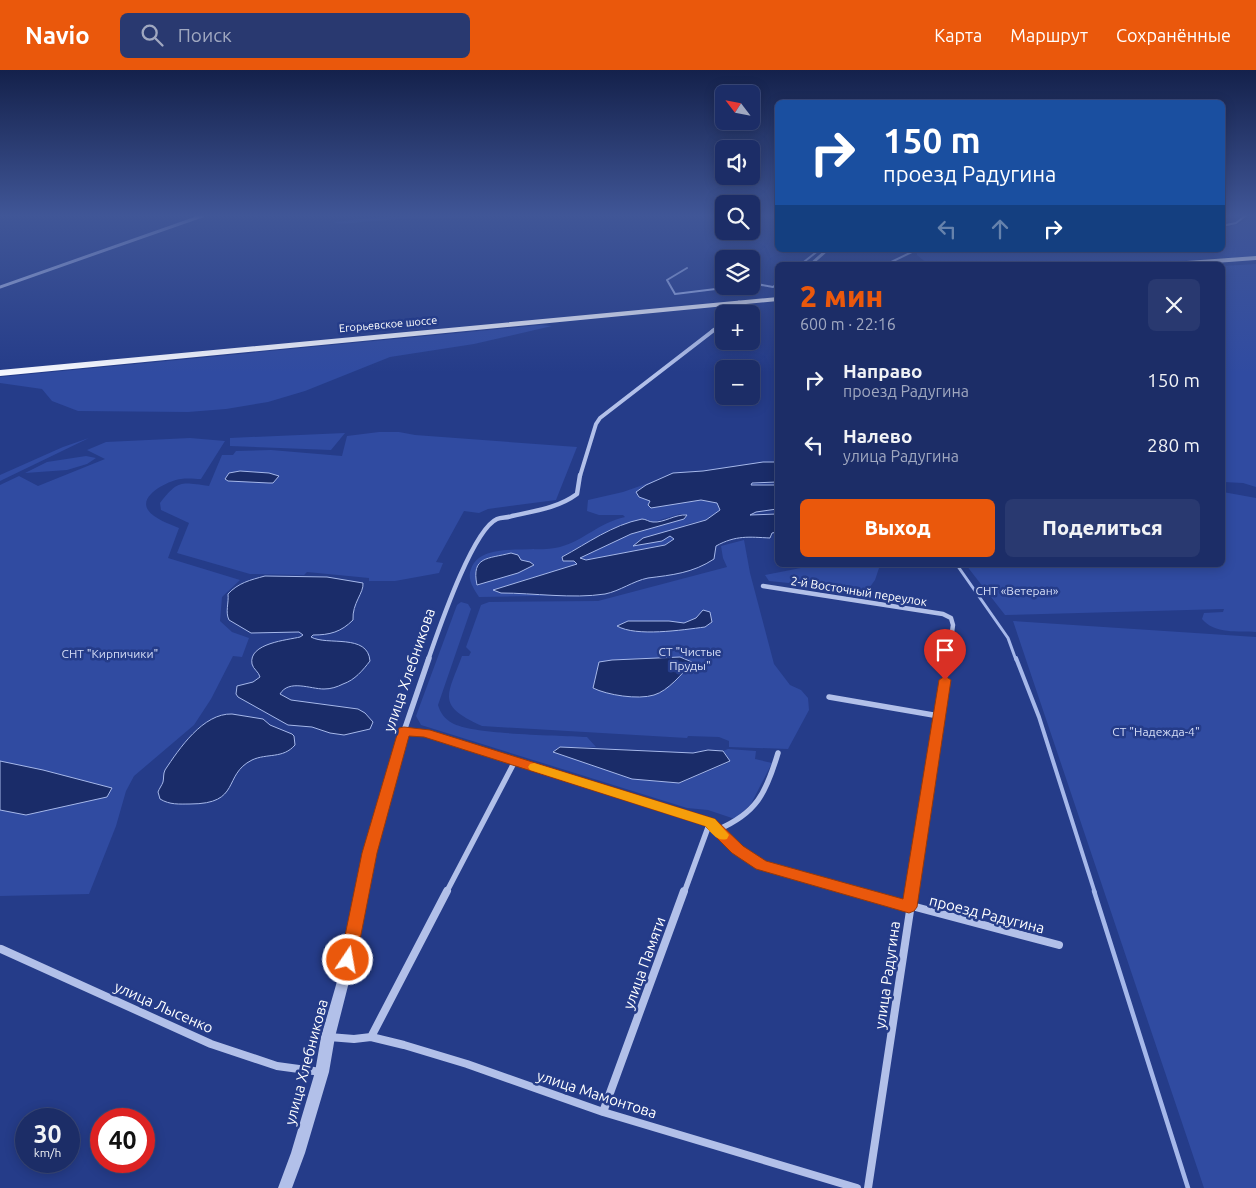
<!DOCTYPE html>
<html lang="ru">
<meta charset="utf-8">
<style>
:root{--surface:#1c2d67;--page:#293970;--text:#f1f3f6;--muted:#a0a8c0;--line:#3a497b;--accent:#ea580c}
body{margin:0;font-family:Ubuntu,sans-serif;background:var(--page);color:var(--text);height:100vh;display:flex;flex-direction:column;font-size:19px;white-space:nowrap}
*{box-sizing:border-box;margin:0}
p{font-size:16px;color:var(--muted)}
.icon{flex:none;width:28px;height:28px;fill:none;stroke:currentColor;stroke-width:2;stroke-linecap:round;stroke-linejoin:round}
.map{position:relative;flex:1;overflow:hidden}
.drawer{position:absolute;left:775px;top:192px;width:450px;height:305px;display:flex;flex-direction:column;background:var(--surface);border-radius:8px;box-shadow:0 2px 12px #0003,0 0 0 1px var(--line)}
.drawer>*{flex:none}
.guide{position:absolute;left:775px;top:30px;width:450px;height:152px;border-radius:8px;box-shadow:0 2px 12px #0003,0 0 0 1px var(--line);background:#1a4fa0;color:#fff;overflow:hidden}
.needle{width:32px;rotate:302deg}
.buttons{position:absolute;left:715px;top:15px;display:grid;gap:10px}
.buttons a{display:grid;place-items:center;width:45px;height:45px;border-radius:8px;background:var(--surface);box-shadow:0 2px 12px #0003,0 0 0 1px var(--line);font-size:25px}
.speed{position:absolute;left:15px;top:1038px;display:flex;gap:10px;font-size:25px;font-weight:700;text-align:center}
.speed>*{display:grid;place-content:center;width:65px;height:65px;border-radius:50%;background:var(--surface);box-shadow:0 2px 12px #0003,0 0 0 1px var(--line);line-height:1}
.speed small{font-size:12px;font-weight:400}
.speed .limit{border:8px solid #d22;background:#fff;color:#111}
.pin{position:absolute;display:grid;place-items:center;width:42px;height:42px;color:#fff;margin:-51px -21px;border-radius:50% 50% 50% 0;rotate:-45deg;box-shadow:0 0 5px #0007}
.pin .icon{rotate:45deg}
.me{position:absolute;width:55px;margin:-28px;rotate:12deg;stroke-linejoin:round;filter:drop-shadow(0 0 4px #0008)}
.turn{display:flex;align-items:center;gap:18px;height:105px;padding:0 25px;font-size:22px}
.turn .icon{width:65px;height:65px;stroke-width:2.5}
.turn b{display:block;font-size:35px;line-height:42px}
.lanes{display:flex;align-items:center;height:48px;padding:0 25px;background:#0003;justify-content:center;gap:25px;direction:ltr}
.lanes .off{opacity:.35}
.round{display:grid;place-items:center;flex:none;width:52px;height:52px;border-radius:8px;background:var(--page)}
.summary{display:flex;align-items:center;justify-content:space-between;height:85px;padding:0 25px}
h1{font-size:30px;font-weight:800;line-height:38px;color:var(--accent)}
.button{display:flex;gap:10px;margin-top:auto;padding:10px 25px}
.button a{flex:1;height:58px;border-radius:8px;background:var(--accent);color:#fff;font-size:20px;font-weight:800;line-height:58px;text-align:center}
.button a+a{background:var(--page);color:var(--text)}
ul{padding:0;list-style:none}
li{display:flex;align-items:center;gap:15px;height:65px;padding:0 25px}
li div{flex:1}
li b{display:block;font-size:19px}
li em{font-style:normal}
header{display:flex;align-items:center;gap:30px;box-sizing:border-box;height:70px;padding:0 25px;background:var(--accent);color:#fff}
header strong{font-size:24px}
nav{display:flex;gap:28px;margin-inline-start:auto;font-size:18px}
.search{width:350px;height:45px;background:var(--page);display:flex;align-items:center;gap:12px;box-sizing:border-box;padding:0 18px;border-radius:8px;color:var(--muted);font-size:19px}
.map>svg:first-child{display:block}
.green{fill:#304ba1}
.water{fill:#1a2c69;stroke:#a6b8ea}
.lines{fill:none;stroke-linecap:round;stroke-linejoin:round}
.stream-far3{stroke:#a6b8ea;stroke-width:2}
.stream-far2{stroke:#a6b8ea;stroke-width:3}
.stream-far1{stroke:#a6b8ea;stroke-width:4}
.stream{stroke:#a6b8ea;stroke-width:4.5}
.minor-far4{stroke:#b2c0e9;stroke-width:3}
.minor-far3{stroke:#b2c0e9;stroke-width:4}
.minor-far2{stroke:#b2c0e9;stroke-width:4.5}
.minor-far1{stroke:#b2c0e9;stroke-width:5.5}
.minor{stroke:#b2c0e9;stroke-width:8}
.tertiary{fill:#b2c0e9;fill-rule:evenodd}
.primary{fill:#f5f7fe;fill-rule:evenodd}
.route{fill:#ea580c;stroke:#983908}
.slow{fill:#f59e0b}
.labels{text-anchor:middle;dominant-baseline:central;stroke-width:5;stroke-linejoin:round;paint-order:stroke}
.far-street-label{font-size:11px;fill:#fff;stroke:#253c89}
.park-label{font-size:12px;fill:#d6def7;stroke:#253c89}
.street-label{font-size:12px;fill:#fff;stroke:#253c89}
.near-street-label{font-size:15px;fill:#fff;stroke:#253c89}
</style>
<header>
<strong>Navio</strong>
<div class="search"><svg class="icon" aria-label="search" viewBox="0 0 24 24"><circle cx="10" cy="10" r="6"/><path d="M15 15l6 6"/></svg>Поиск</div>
<nav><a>Карта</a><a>Маршрут</a><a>Сохранённые</a></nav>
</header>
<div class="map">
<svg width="1256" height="1118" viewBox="0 0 1256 1118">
<rect width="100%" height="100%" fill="#253c89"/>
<path class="green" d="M416 146H471L466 148 397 149 340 154 334 152 369 148Z
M1251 146H1256V186L1125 195H929L917 185V182L921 180H1222L1223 158 1239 154Z
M1256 194V417L1243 413 1223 412 1222 196Z
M541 255 552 256 474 274 390 287 305 321 268 332 226 339 188 342 78 341 52 331 42 319 0 313V307Z
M379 362H399L415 365 577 377 556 430 488 439 479 443 464 441 436 492 443 493 439 503 395 511H369V508L307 502 304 505 250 504 177 483 189 453 161 440 160 433C178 410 180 412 209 416L222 385H233L236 381 271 380 342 386 347 366Z
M345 363 331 380 230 376V368Z
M89 368 0 411V405L63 377Z
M190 368 225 371 201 409C195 409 188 408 181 409 170 410 138 425 148 440 154 449 170 454 179 458L168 488 240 510 222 527 220 551 232 562 249 568 242 587 233 586 211 629 194 655 134 706 126 721 116 756 89 824 0 826V415L19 406 38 416 105 389 87 380 106 372Z
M86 386 96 388 87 394 67 400 25 403 47 392Z
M657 410 646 415 639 427 651 431V438L701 430 717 433 720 440 706 450 687 454 662 471 670 466 674 469 664 475 585 490 580 488 631 464 684 449 687 445 680 444 653 452 644 449 611 459 562 487 574 491 577 494 494 520 501 523 585 525 479 527C473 518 467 509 471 499 481 470 536 484 560 477 585 470 598 453 625 447L623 445H599L587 441 588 430 623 422Z
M1223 422 1256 428V562C1239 561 1214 564 1202 549L1204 543 1223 542 1224 539 1005 545 966 495H1222Z
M744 470 750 503 774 594 790 615 801 620 808 628 809 640 788 679 729 677V671L719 667 688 666 687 668 482 656C436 635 447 627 462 586H469L471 582 466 577 481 535 489 532 598 531 727 497 723 488 721 476Z
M816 495H880L875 510 867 521 769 511 765 505Z
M461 532 468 534 471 539 438 635C441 644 444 648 452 653 473 665 558 665 587 667L596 677H560L553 682 632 709 680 713 730 692 723 681 728 679 756 681 755 689 772 693 751 734 735 749 708 740 687 738 421 655 416 646 457 535Z
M1013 551 1256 567V1118H1204Z"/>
<path class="water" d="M763 392H776L777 412 752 413 751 415H777V439L756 442 750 445 777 444V462L772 463 770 468C749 467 736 465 716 476L714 489C693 503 672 505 648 508 633 511 620 521 605 524 572 529 534 523 501 523L493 520 577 494 574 491H563L562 487C588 473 612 455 642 449 646 449 649 452 653 452 664 453 675 444 687 445L684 449 631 464 580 488 586 490 665 475 674 469 670 466 662 471 633 476 643 468 706 450 720 440 717 433 701 430 651 438 648 435 650 431 639 427 636 422 646 415 673 403 703 401Z
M240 401 269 403 279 406 273 413H269L228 411 225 409 229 403Z
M511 483 518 485 521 490 530 492 534 495 518 503 477 515C471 486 488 489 511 483Z
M265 506 327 507 363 513C364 523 352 533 353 550 341 562 330 565 313 565L311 567C327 576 368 563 370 591 363 600 355 610 343 614 337 617 331 619 324 619 310 619 289 609 280 624L291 630 358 639 365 643 373 652 370 659 344 665 330 663 312 657 288 655 238 627 236 624 237 616 253 612 260 607C259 602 253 599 252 594 248 573 288 570 300 567L303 565 299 562 251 563 229 550C225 542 229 533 228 524 238 513 250 510 265 506Z
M703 540 710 542 712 552 705 557C682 560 636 567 617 556L628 551H669L684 553 696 548Z
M680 587 692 592C683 603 668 621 654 625 638 630 607 625 593 618L599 592 612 590Z
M232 644 263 649 270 655 292 664 294 666 295 675C283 689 267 683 252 690 222 705 242 734 190 734 179 734 170 735 160 729L158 722C159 719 162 715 163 712 164 708 163 704 165 700 179 679 203 643 232 644Z
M560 677 693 683 708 680 723 681 730 691 679 713 632 709 553 682Z
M0 691 43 700 112 718 107 727 26 745 0 740Z"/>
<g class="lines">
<path class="stream-far3" d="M1222 156 1236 153 1245 146
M800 195 819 180
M885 195 916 180
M687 198 667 210 675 224 740 216
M751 213 773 217 778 213"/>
<path class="stream-far2" d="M957 495 1008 568 1016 590"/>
<path class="stream-far1" d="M1016 588 1039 647 1095 823"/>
<path class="stream" d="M1094 821 1188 1118"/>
<path class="minor-far4" d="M810 195 827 180
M0 217 202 146
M735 244 742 236 739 232
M712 261 724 252"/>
<path class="minor-far3" d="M580 406 596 354 600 348 714 260"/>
<path class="minor-far2" d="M763 516 943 544 951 548 953 555 948 590
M428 590C438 562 472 460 497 449 502 447 507 448 512 446 535 441 558 438 577 424L580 405"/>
<path class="minor-far1" d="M429 588 404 661 425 663 710 752C757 802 796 806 859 823
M829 627 939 646
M717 760C757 743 766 723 778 683
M446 823 515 691
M684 823 710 752
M913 823 948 588"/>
<path class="minor" d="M855 821 1059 875
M1 879 211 974 277 996 321 1002
M329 967 354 969 371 967 404 975 467 994 603 1042 857 1118
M371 967 447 821
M603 1042 684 821
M868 1118 913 821"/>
<path class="tertiary" d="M404 658 407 659 409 661 376 783 350 908 335 967 329 1002 305 1083 292 1118H278L291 1083 315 1002 321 967 338 908 364 783 399 661 401 659Z"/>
<path class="primary" d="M1256 186V190L1188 195H1155L1159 193Z
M778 227V231L0 306V300Z"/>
</g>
<linearGradient id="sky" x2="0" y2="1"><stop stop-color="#14214b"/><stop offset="0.48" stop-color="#405697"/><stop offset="1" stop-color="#405697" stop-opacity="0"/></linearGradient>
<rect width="1256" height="303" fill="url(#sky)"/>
<path class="route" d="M945 606 951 610 917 837 914 841 909 843 756 799 732 783 705 756 424 667 409 666 377 783 356 890 353 895 348 897 342 895 340 890 362 783 399 658 404 657 430 660 715 749 743 776 766 791 903 829 939 610Z"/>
<path class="slow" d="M534 693 715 749 729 765 727 769C717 772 712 763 705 756L530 700 528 697 530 694Z"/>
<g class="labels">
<g class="far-street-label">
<text transform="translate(388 254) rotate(-5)">Егорьевское шоссе</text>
</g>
<g class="park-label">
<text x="1017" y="520">СНТ «Ветеран»</text>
<text x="690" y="581">СТ "Чистые<tspan x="690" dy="14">Пруды"</tspan></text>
<text x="110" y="583">СНТ "Кирпичики"</text>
<text x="1156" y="661">СТ "Надежда-4"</text>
</g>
<g class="street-label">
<text transform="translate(859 521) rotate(9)">2-й Восточный переулок</text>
</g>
<g class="near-street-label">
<text transform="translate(409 600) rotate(-71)">улица Хлебникова</text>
<text transform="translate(987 844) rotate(14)">проезд Радугина</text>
<text transform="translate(644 893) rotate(-70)">улица Памяти</text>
<text transform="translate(887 905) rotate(-82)">улица Радугина</text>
<text transform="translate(164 937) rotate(24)">улица Лысенко</text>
<text transform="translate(306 992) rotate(-75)">улица Хлебникова</text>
<text transform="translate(597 1024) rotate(18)">улица Мамонтова</text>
</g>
</g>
</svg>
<div class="buttons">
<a><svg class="needle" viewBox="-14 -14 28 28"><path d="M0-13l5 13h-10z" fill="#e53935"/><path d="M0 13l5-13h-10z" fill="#a0a8c0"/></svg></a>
<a><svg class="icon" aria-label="sound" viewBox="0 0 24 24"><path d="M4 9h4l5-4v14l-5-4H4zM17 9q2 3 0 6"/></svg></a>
<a><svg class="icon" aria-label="search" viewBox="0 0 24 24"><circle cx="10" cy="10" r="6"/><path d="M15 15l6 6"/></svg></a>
<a><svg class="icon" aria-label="layers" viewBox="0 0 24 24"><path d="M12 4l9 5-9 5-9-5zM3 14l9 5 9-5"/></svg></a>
<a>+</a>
<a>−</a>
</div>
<div class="speed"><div>30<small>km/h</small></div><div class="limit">40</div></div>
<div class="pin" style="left:945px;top:610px;background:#d93025"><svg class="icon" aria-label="arrive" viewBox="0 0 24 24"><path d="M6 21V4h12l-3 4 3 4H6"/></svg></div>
<svg class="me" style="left:348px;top:890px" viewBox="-20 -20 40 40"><circle r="17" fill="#ea580c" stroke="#fff" stroke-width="3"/><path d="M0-11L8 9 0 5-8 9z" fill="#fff"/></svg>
<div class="guide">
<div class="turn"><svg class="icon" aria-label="right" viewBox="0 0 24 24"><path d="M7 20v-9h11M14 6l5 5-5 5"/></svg><div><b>150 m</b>проезд Радугина</div></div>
<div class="lanes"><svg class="icon off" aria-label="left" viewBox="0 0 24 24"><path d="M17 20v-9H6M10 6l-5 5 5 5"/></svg><svg class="icon off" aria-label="ahead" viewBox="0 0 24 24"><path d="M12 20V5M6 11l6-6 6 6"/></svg><svg class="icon" aria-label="right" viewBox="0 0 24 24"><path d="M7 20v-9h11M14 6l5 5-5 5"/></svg></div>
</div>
<section class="drawer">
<div class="summary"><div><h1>2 мин</h1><p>600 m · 22:16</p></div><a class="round"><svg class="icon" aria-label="close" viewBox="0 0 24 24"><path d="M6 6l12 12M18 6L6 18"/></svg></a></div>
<ul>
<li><svg class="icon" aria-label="right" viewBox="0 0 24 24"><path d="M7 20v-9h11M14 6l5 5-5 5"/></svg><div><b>Направо</b><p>проезд Радугина</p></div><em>150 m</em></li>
<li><svg class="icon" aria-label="left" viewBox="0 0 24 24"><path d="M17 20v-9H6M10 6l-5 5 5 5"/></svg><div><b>Налево</b><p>улица Радугина</p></div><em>280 m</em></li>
</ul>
<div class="button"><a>Выход</a><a>Поделиться</a></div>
</section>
</div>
